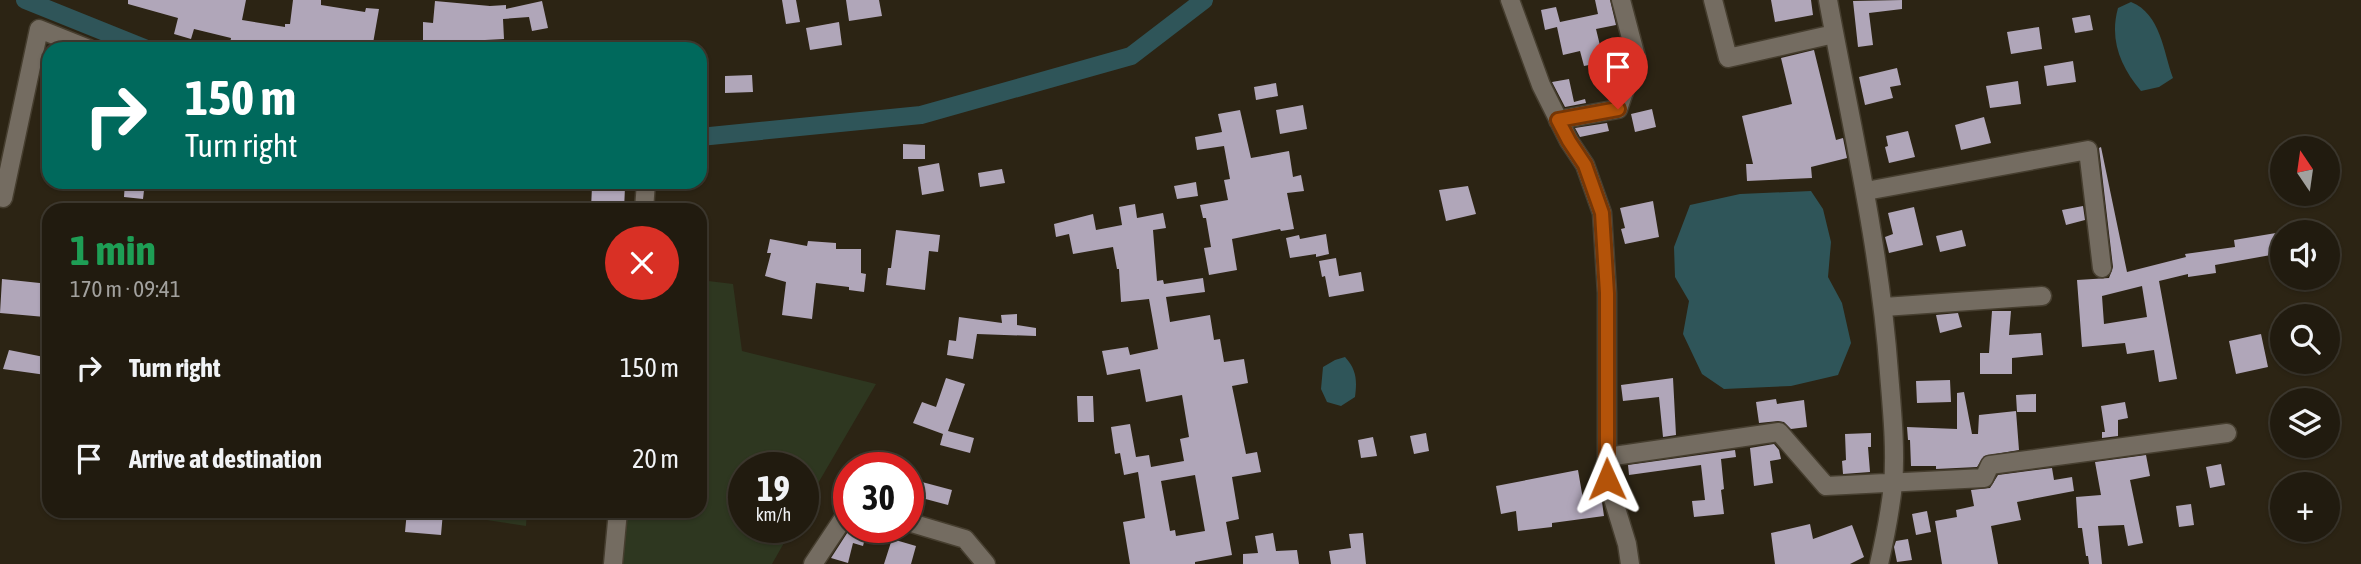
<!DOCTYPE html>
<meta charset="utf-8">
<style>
:root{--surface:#211b0f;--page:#2d281d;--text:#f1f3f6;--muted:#a2a19e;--line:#3e392f}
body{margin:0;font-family:"Asap Condensed",sans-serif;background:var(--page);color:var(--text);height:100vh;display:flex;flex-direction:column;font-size:26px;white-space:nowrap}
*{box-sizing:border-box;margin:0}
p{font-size:23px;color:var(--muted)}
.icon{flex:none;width:38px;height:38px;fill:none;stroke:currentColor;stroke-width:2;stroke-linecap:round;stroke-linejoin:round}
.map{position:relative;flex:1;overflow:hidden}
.side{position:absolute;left:42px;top:203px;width:665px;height:315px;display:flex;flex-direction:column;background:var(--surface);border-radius:21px;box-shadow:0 2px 5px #0004,0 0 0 2px var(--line)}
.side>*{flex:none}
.top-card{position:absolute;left:42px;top:42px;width:665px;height:147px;border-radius:21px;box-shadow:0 2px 5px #0004,0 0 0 2px var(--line);background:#00695c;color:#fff;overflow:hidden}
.needle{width:46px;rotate:347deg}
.fabs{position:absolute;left:2270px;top:136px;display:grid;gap:14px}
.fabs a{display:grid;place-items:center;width:70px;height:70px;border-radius:50%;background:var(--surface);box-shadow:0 2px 5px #0004,0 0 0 2px var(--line);font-size:35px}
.speed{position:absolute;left:728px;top:452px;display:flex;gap:14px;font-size:35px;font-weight:700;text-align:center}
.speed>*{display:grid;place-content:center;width:91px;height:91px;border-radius:50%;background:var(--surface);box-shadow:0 2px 5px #0004,0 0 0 2px var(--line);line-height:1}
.speed small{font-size:18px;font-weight:400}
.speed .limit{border:10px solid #d22;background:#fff;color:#111}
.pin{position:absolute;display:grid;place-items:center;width:60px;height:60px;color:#fff;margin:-72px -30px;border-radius:50% 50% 50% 0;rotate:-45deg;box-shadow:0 0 7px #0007}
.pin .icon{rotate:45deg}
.me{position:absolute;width:77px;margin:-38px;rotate:359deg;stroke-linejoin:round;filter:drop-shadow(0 0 5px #0008)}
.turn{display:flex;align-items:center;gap:24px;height:147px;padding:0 28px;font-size:32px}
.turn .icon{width:91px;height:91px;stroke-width:2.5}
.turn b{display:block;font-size:49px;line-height:60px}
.round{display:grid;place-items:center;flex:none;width:74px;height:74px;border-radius:37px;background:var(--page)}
.overview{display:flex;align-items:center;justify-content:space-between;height:119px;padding:0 28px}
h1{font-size:42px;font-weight:700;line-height:52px;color:#1e9e55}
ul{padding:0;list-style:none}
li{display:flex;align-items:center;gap:21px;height:91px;padding:0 28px}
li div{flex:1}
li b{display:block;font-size:26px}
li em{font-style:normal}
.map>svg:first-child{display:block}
.green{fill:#2e3720}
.water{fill:#2f5559}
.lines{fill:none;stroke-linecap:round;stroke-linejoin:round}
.canal{stroke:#2f5559;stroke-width:18}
.building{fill:#b0a6b9;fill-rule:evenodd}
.minor-casing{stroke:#463e2f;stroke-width:21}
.minor{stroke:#746c61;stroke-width:18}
.route-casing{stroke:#753606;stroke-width:18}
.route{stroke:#b45309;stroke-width:12}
</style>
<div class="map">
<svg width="2361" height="564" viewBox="0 0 2361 564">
<rect width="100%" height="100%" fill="#2c2414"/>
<path class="green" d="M700 280 733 284 742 351 876 384 803 509V467H744V527H793L772 564H623L627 511H700Z
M427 511H527L526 526Z"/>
<path class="water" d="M2131 2C2161 14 2163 51 2173 78L2159 87 2141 91C2121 67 2109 40 2118 8Z
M1811 191 1823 209 1831 242 1828 277 1842 303 1851 343 1838 375 1791 386 1724 389 1702 374 1683 334 1689 301 1675 277 1674 247 1690 205 1740 194Z
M1345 357C1357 370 1357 381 1355 397L1341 406 1327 402 1321 389 1323 367 1335 360Z"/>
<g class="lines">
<path class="canal" d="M25 0 147 49
M700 137 921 115 1131 56 1204 0"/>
</g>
<path class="building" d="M128 0H246L242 20 285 27V24H290L293 0H321V5L365 12 366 8 379 9 372 49H319L293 42V49H229L231 38 194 29 191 39 174 34 178 18 128 4Z
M782 0H796L800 22 786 24Z
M846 0H879L882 16 849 21Z
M1595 0H1610L1616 25 1596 29 1604 62 1584 66 1580 51 1563 55 1557 27 1545 30 1541 10 1556 7 1560 22 1598 14Z
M1771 0H1811L1813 15 1775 22Z
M1902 0V9L1869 13 1873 45 1858 47 1853 1Z
M435 1 490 6 506 5V9L542 1 548 28 532 31 529 17 503 19 504 39 485 40V49H423V22L433 23Z
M2090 15 2093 30 2075 33 2072 18Z
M839 22 842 45 810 50 806 28Z
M2039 27 2042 49 2011 54 2007 32Z
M1814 50 1836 140 1843 138 1847 158 1811 167 1812 178 1747 181 1746 164H1753L1742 116 1792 104 1781 58Z
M2073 61 2076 82 2047 86 2044 66Z
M1897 68 1901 85 1890 87 1893 98 1865 105 1859 77Z
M752 75 753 92 725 93V76Z
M1569 79 1574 102 1585 99 1586 103 1565 107 1552 82Z
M2018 81 2021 104 1990 108 1986 86Z
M1276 83 1278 96 1256 100 1254 87Z
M1303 105 1307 129 1280 134 1276 110Z
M1652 109 1656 127 1635 132 1631 114Z
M1240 110 1251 158 1289 151 1293 177 1301 175 1304 191 1287 193 1294 229 1281 231 1280 229 1232 239 1237 270 1209 275 1204 248 1211 247 1206 218H1203L1200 205 1228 200 1224 180 1230 179 1224 146 1197 150 1195 137 1222 132 1218 114Z
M1984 117 1991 143 1961 150 1955 125Z
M1607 123 1609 131 1580 137 1575 128Z
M1908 131 1915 157 1889 163 1885 147 1888 146 1886 136Z
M903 144 925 145V159H903Z
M2101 147 2127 272 2186 257 2185 254 2235 247 2234 240 2282 232V253L2215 265 2216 273 2188 277V274L2159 281 2177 379 2159 382 2154 350 2127 354 2125 343 2082 347 2077 280 2109 278 2113 267 2099 148ZM2142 286 2147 317 2104 324 2102 296Z
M939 163 944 191 922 195 918 167Z
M1002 169 1005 183 980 187 978 173Z
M125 182H145L143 199 124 197Z
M1196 182 1198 196 1177 199 1174 186Z
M592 186 625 187 624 210 591 209Z
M1468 186 1476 214 1446 221 1439 190Z
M1653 201 1659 237 1625 244 1621 229 1625 228 1620 208Z
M1135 204 1137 218 1163 213 1166 228 1153 230 1157 281 1163 280 1164 284 1203 278 1205 292 1166 297 1170 322 1210 315 1214 340 1220 339 1224 362 1244 359 1248 383 1232 386 1246 454 1257 452 1261 472 1232 477 1239 519 1226 522 1232 555 1195 562V564H1130L1123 522 1145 518 1138 472 1124 475 1120 453 1115 454 1111 427 1130 424 1136 457 1149 455 1151 467 1184 461 1180 439 1189 437 1182 395 1146 402 1140 369 1107 375 1102 351 1128 347 1130 355 1158 349 1149 299 1121 302 1119 269H1117L1113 247 1073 254 1069 234 1056 237 1054 224 1093 214 1096 230 1122 225 1119 207ZM1195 475 1205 531 1176 536 1175 530 1170 531 1161 481Z
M2083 206 2085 220 2066 225 2062 210Z
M1914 207 1923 245 1889 253 1885 237 1893 234 1888 213Z
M896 230 940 235 938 252 929 251 925 290 886 285 888 268H891Z
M1962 230 1966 246 1940 252 1936 236Z
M1326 234 1329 254 1316 257V254L1290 258 1286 238 1299 235 1300 239Z
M770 239 807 246 808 241 836 243V249H861V273L866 274 864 292 849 290V287L816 283 812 319 782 315 786 282 765 276 771 253H767Z
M1336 258 1339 276 1361 272 1364 291 1329 297 1325 276 1322 277 1319 261Z
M2 279 49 284 45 317 0 313Z
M1992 311H2011L2009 335 2041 333 2043 355 2012 358V374H1980V353H1989Z
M1958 313 1962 327 1940 333 1936 315Z
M1017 314V325L1036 328V336L977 334 973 359 947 355 949 340 956 341 959 317 1002 323 1001 315Z
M2261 334 2268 367 2236 374 2229 341Z
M9 350 49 358 46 375 3 369Z
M946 378 965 384 948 431 974 438 970 453 940 445 943 434 913 423 922 402 936 407Z
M1673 378 1676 435 1663 437 1659 397 1623 401 1621 385Z
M1950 380 1951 402 1917 403 1916 381Z
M1964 392 1972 434H1978L1979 415 2016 411 2019 450 1984 456 1977 467 1936 469V466H1911L1910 440H1908L1907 427 1957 429V393Z
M2036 394V412H2017L2016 395Z
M1077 396H1093L1094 422H1078Z
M1776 399 1777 404 1804 400 1807 427 1791 429 1784 422 1778 421 1759 423 1756 402Z
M2125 402 2128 418 2118 420V436L2102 438V432H2105L2101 406Z
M1426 433 1429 451 1414 454 1410 436Z
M1871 433V447H1868L1870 472 1843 474 1842 461 1846 460 1845 434Z
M1373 437 1377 456 1361 458 1358 440Z
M1774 444 1779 450 1781 459 1770 461 1773 483 1754 486 1750 448Z
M1735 450 1736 457 1721 459 1724 489 1721 490 1724 514 1694 517 1692 501 1705 500 1701 465 1629 475 1628 465Z
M2146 455 2150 476 2130 480 2143 543 2128 546 2124 525 2098 526 2102 564H2089L2088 556H2086L2082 528H2078L2076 497 2101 495 2095 462Z
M2221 464 2225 485 2210 488 2206 467Z
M2052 468 2054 480 2072 477 2074 491 2017 502 2021 520 1991 526 1998 564H1942L1935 521 1957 517 1956 510 1974 506 1971 490 1990 488 1998 475Z
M1578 470 1584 505 1602 502 1604 516 1552 523V527L1518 531 1516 511 1501 514 1496 486Z
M922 482 952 490 948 505 918 497Z
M2191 504 2194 525 2179 527 2176 506Z
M407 511 443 512 441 535 405 532Z
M1927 511 1931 532 1916 535 1912 514Z
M1810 524 1813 539 1852 525 1864 557 1850 564H1775L1771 533Z
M851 527 867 531 863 546 853 543 848 563 831 558Z
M1273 533 1276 551 1297 550 1299 564H1243V554L1258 553 1255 536Z
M1363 533 1366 564H1331L1329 551 1351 548 1349 534Z
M892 539 916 546 911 564H884Z
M1908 539 1912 560 1897 562 1894 547 1896 541Z"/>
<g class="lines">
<g class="minor-casing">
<path id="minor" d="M1510 0 1541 85 1569 141 1585 165 1602 213 1607 293V479L1627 544 1630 564
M1713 0 1728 58 1834 34
M1828 0C1851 125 1880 247 1889 373 1892 410 1896 449 1893 485 1890 512 1885 538 1879 564
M1558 120 1618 109 1636 57 1621 0
M1866 191 2088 150 2102 268
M0 197 3 198 39 29 89 49
M644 210 646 182
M1884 307 2042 296
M1607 457 1779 432 1826 486 1984 478 1990 465 2227 433
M908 522 965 539 986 564
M613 564 618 511
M813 564 849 510"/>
</g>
<use href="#minor" class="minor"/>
</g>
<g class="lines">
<g class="route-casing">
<path id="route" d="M1607 479V293L1602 213 1585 165 1569 141 1558 120 1618 109"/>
</g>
<use href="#route" class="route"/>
</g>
</svg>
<div class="fabs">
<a><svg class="needle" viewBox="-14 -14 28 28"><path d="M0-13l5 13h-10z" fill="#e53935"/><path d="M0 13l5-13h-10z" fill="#a2a19e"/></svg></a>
<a><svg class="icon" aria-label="sound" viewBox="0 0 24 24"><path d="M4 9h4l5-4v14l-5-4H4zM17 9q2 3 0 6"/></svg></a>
<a><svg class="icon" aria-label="search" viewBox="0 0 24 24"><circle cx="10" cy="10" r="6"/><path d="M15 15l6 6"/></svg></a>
<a><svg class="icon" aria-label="layers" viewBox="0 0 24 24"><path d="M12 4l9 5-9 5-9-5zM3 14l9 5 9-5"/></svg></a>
<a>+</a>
</div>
<div class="speed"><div>19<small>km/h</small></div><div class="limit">30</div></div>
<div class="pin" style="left:1618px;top:109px;background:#d93025"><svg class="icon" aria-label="arrive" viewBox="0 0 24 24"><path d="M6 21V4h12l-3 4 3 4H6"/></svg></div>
<svg class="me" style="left:1607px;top:479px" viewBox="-20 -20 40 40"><path d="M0-17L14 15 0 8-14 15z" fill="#b45309" stroke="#fff" stroke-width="4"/></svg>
<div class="top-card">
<div class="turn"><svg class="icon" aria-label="right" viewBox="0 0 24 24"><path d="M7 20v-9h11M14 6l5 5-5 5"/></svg><div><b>150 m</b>Turn right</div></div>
</div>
<section class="side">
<div class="overview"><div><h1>1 min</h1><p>170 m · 09:41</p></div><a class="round" style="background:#d93025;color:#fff"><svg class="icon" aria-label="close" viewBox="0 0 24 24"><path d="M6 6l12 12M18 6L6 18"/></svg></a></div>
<ul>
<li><svg class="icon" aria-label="right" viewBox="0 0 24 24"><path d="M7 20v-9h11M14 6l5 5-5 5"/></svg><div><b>Turn right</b></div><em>150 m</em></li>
<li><svg class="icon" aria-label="arrive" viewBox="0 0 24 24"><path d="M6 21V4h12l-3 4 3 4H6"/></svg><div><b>Arrive at destination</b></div><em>20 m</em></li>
</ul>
</section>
</div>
